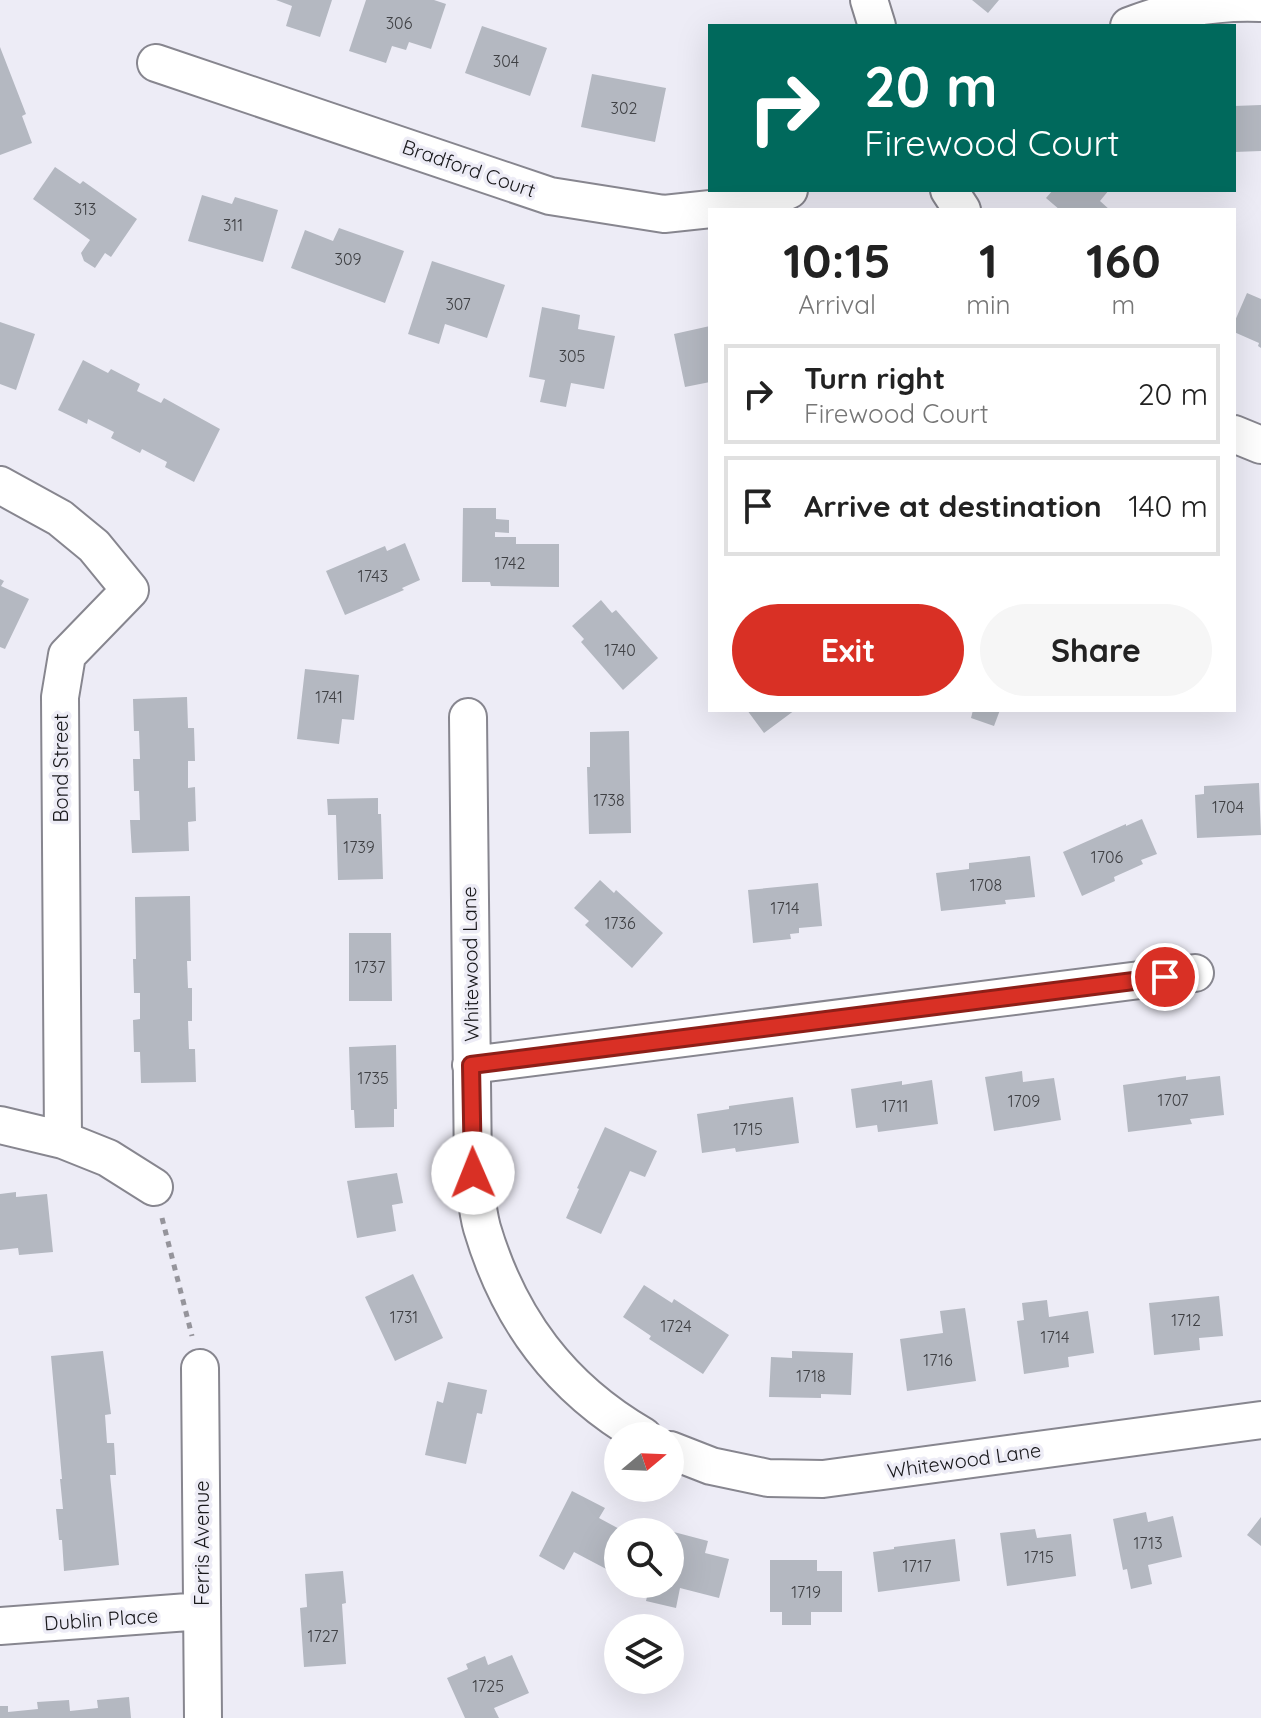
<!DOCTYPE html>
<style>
:root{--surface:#fff;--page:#f6f6f6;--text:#222;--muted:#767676;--line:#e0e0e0;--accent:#d93025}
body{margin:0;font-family:Quicksand,sans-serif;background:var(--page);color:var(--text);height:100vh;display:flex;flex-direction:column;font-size:30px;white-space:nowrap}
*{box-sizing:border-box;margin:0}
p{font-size:26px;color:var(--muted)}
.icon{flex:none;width:44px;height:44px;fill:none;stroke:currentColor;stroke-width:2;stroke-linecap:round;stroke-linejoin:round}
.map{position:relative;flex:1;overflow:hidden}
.panel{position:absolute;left:708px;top:208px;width:528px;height:504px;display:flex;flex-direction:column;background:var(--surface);border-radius:0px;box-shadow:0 8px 32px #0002}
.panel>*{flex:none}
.banner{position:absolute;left:708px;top:24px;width:528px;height:168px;border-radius:0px;box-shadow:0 8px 32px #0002;background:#00695c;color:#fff;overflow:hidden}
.needle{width:52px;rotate:71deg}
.controls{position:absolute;left:604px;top:1422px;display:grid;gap:16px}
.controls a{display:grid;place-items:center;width:80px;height:80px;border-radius:50%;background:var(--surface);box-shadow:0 8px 32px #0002;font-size:40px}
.pin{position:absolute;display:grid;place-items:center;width:68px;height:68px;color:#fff;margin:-34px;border:4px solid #fff;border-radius:50%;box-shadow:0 2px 8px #0007}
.me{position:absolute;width:88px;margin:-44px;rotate:359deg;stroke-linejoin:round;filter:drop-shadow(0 0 6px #0008)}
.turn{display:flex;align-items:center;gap:28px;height:168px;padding:0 24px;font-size:36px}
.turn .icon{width:104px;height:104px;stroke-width:2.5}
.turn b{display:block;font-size:56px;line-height:68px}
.eta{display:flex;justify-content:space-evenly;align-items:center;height:136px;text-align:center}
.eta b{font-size:48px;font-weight:700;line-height:56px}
.primary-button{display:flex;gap:16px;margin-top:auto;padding:16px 24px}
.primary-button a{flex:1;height:92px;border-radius:48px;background:var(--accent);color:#fff;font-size:32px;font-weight:700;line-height:92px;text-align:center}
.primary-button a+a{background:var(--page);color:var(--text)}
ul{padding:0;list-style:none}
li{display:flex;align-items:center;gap:24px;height:100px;margin:0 16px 12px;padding:0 8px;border:4px solid var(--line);border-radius:0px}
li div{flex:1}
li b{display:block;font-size:30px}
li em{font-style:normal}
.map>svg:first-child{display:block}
.building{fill:#b4b8c1}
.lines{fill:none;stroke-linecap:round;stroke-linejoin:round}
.street-casing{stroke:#87868f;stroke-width:40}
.path{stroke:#95949b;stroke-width:5;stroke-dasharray:6 6;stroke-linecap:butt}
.street{stroke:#fff;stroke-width:36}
.route-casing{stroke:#8d1f18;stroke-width:20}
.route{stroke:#d93025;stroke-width:14}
.labels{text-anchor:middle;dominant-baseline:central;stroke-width:7;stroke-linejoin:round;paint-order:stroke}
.number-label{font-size:16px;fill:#3f4044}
.street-label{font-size:20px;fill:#18181b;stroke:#edecf6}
</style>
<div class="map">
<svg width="1261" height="1718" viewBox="0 0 1261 1718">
<rect width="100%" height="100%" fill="#edecf6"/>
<path class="building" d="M276 0H332L320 37 286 26 292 6Z
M366 0H434L446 4 431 49 409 42 406 50 392 46 386 63 349 51Z
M972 0H999L988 13Z
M482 26 547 48 530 96 465 73Z
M0 47 26 114 22 116 32 143 0 155Z
M592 74 666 88 655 142 581 127Z
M1261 105V151L1234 152V106Z
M55 167 80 184 83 181 137 219 111 257 105 253 95 268 84 261 81 253 90 240 33 199Z
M1053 190H1109L1100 201 1110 210H1060L1046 198Z
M202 195 232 204 235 197 278 210 263 262 188 241Z
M339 228 404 251 385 303 291 268 305 230 333 241Z
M432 261 505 285 487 338 445 324 439 344 408 334Z
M1247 293 1261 299V348L1258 346 1259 343 1234 332V323Z
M542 307 580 315 578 329 615 336 604 389 571 383 566 407 540 402 545 380 529 377Z
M0 322 35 334 16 390 0 384Z
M710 326V382L685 387 674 334Z
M83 360 108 373 111 369 140 384 137 391 161 403 164 398 220 429 194 482 165 467 167 462 142 449 140 453 111 438 114 432 88 419 87 424 58 410Z
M463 508H496V519L509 520V533L495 532V537H516V544H559V587L491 586 490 582H462Z
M405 543 420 580 402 588 404 590 345 615 326 571 385 546 387 551Z
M0 579 4 581 1 586 29 599 5 649 0 647Z
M601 600 612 613 616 610 658 658 623 690 581 642 584 639 572 626Z
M305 669 359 675 354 720 342 719 339 744 297 739Z
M187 697 188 728H194L195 761H188V788L195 787 196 821 188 822 189 851 132 853 130 820H140L139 791H134L133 759H140L139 731H134L133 699Z
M747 710H795L764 733Z
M973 710H1000L994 726 971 718Z
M629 731 631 833 589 834 587 767H590V732Z
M1259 783 1261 835 1197 838 1195 795 1204 794V786Z
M378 798V814H381L383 879 338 880 336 815H328L327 799Z
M1142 819 1157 854 1141 860 1143 864 1114 877 1115 881 1082 896 1063 852 1126 824V826Z
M1030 856 1035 897 1005 900 1006 904 941 911 936 873 969 869V863Z
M600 880 614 893 616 890 663 933 632 968 585 925 589 921 574 908Z
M818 883 822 926 799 928V933L790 934 791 939 753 943 748 890Z
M190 896 191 961H187L188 988H192V1021H188L189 1049H195L196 1082 141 1083 140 1052H134L133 1020 140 1019V993H134L133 959H136L135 897Z
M349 933H391L392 1001H349Z
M396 1045 397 1109H394V1127L355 1128 354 1110H351L349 1047Z
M1022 1071 1023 1082 1054 1078 1061 1120 994 1131 985 1077Z
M1186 1076V1080L1220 1076 1224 1115 1190 1119 1192 1124 1128 1132 1123 1085Z
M932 1080 938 1124 878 1132 877 1125 856 1128 851 1089 902 1081V1085Z
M793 1097 799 1143 736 1152 735 1148 702 1153 697 1114 729 1109V1106Z
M605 1127 657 1151 645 1177 630 1171 601 1234 566 1218 579 1189 577 1188Z
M397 1173 403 1203 392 1205 396 1231 357 1238 347 1181Z
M16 1192V1197L47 1194 53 1252 19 1255 18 1248 0 1250V1194Z
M413 1274 443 1338 395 1361 365 1297Z
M644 1285 672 1303 674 1299 729 1335 703 1374 649 1339 651 1336 623 1317Z
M1219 1296 1223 1336 1199 1338 1200 1350 1154 1355 1149 1303Z
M1047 1300 1049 1317 1088 1311 1094 1353 1068 1357 1069 1367 1024 1374 1017 1321 1024 1320 1022 1303Z
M965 1308 976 1381 907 1391 900 1339 943 1333 940 1311Z
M103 1351 111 1414 105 1415 107 1443H114L116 1475H110L119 1565 64 1571 62 1540H59L56 1509H63L60 1479H62L51 1356Z
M792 1351 853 1353 851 1395 821 1394V1398L769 1397 771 1357 792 1358Z
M448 1382 487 1390 482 1414 477 1413 466 1464 425 1455 437 1401 443 1403Z
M572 1491 605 1508 599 1518 625 1532H618V1555L610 1571 574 1552 564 1570 539 1556Z
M1146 1512 1148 1522 1173 1516 1182 1557 1148 1565 1152 1584 1131 1589 1127 1569 1123 1570 1113 1519Z
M1261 1517V1546L1247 1535Z
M1035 1529 1037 1538 1071 1534 1076 1576 1007 1586 1000 1533Z
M670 1531 708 1541 705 1553 729 1559 719 1598 680 1588 676 1608 646 1601 650 1584H670Z
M955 1539 960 1581 878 1592 873 1552 894 1549V1547Z
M770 1560H817V1571H842V1612H811V1625H782V1612H770Z
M343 1571 346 1603 342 1604 346 1664 304 1667 300 1608 307 1607 305 1574Z
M512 1655 529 1693 494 1708 499 1718H465L447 1678 468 1669 466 1664 485 1656 488 1665Z
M129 1697 131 1718H0V1706H8V1712L38 1709 37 1702 69 1700 70 1711 98 1708 97 1700Z"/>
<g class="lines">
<g class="street-casing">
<path id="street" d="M869 0 877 26
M1129 26C1170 10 1217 1 1261 3
M156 63 550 196 664 214 739 206 780 194 789 190
M949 190 962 210
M1234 434 1261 445
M0 485 60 518 94 546 130 590 67 655 60 697 63 1140
M468 717 473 1173C476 1191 477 1210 482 1228 509 1319 560 1388 643 1436
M471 1065 1195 973
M0 1125 63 1140 108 1158 154 1187
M200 1368 203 1718
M670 1450 711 1466 768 1478 823 1479 1261 1420
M0 1626 202 1611"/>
</g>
<path class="path" d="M162 1218 192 1336"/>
<use href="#street" class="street"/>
</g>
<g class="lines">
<g class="route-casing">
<path id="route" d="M473 1173 471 1065 1165 977"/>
</g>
<use href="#route" class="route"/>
</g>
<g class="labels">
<g class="number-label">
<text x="399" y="23">306</text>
<text x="506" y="61">304</text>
<text x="624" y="108">302</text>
<text x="85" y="209">313</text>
<text x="233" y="225">311</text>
<text x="348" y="259">309</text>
<text x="458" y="304">307</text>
<text x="572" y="356">305</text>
<text x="510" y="563">1742</text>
<text x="373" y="576">1743</text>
<text x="620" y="650">1740</text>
<text x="329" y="697">1741</text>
<text x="609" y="800">1738</text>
<text x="1228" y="807">1704</text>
<text x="359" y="847">1739</text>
<text x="1107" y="857">1706</text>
<text x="986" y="885">1708</text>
<text x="785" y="908">1714</text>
<text x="620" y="923">1736</text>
<text x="370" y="967">1737</text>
<text x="373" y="1078">1735</text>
<text x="1173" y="1100">1707</text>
<text x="1024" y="1101">1709</text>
<text x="895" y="1106">1711</text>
<text x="748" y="1129">1715</text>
<text x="404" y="1317">1731</text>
<text x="1186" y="1320">1712</text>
<text x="676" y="1326">1724</text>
<text x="1055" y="1337">1714</text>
<text x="938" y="1360">1716</text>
<text x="811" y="1376">1718</text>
<text x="1148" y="1543">1713</text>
<text x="1039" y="1557">1715</text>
<text x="917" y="1566">1717</text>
<text x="806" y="1592">1719</text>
<text x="323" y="1636">1727</text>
<text x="488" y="1686">1725</text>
</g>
<g class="street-label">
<text transform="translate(469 168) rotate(19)">Bradford Court</text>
<text transform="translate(60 768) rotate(-90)">Bond Street</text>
<text transform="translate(470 964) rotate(-91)">Whitewood Lane</text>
<text transform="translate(964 1460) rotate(-8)">Whitewood Lane</text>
<text transform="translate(201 1543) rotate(-90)">Ferris Avenue</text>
<text transform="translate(101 1619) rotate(-4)">Dublin Place</text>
</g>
</g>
</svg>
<div class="controls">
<a><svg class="needle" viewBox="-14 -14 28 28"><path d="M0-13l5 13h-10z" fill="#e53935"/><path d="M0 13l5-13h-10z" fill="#767676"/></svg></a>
<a><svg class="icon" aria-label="search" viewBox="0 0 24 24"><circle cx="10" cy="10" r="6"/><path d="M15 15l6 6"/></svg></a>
<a><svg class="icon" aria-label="layers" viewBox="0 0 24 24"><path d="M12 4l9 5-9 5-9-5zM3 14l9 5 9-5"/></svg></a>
</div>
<div class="pin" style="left:1165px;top:977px;background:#d93025"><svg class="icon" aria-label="arrive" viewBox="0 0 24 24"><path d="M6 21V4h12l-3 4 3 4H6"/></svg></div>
<svg class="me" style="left:473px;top:1173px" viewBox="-20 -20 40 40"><circle r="19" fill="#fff"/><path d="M0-13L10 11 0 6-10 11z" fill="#d93025"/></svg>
<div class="banner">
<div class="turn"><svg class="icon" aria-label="right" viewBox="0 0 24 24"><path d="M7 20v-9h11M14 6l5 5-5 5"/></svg><div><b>20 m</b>Firewood Court</div></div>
</div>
<section class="panel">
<div class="eta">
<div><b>10:15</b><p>Arrival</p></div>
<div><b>1</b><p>min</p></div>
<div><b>160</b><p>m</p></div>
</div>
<ul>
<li><svg class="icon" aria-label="right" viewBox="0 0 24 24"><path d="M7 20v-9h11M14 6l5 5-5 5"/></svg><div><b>Turn right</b><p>Firewood Court</p></div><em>20 m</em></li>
<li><svg class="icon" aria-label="arrive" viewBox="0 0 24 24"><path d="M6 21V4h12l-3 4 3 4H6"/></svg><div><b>Arrive at destination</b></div><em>140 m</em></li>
</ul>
<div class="primary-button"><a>Exit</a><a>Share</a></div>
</section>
</div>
